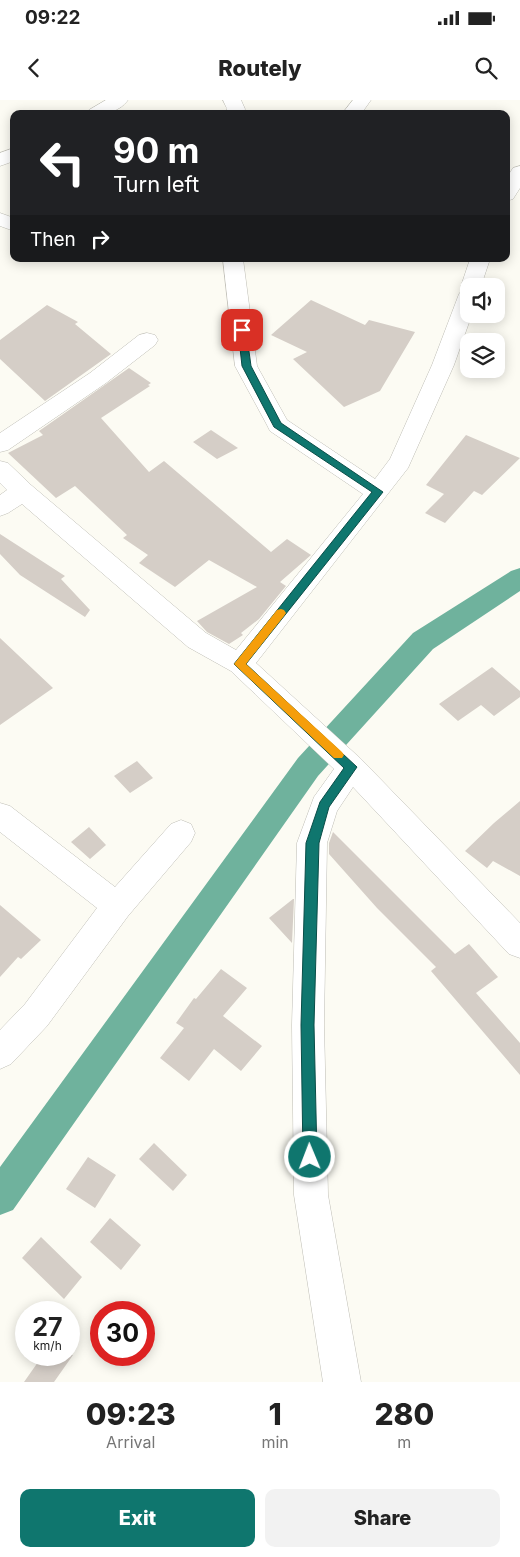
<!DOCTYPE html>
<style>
:root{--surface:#fff;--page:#f2f2f2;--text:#222;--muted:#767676;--accent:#0f766e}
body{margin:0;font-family:Inter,sans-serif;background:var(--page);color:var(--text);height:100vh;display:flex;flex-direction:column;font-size:19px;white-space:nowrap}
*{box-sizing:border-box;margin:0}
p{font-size:16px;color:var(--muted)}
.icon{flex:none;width:28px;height:28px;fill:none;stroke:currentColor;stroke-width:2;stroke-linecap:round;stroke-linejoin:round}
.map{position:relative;height:1282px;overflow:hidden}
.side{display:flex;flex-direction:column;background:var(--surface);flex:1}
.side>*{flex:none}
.banner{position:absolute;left:10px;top:10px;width:500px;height:152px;border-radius:10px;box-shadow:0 2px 12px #0003;background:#202124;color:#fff;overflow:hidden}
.fabs{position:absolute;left:460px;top:178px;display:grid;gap:10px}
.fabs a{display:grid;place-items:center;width:45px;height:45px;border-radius:10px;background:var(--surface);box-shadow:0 2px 12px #0003;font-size:25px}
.speed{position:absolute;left:15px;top:1201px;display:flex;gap:10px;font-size:25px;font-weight:700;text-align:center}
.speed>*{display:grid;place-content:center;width:65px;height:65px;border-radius:50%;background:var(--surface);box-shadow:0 2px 12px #0003;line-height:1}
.speed small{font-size:12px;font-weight:400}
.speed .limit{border:8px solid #d22;background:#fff;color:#111}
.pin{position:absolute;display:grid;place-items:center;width:42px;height:42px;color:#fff;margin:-21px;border-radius:10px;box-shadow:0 2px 8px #0006}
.me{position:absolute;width:55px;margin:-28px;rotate:359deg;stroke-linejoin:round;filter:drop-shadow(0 0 4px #0008)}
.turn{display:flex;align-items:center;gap:18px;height:105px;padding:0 20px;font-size:22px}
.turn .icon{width:65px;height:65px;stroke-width:2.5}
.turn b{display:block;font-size:35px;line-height:42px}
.then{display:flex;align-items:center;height:48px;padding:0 20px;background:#0003;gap:10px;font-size:19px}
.eta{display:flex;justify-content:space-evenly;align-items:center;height:85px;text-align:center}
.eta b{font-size:30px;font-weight:800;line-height:35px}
.button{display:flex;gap:10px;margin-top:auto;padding:10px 20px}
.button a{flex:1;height:58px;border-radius:10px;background:var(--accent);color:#fff;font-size:20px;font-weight:800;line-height:58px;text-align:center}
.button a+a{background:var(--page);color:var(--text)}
.status{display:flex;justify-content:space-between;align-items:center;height:35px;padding:0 25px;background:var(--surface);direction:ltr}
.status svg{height:14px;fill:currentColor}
header{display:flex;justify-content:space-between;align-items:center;height:65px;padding:0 20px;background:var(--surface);font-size:22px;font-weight:800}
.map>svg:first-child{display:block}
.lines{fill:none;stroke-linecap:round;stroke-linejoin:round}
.canal{fill:#6fb29d;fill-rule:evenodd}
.building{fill:#d5cec7}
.minor-casing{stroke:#bebdb5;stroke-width:1}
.minor{fill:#fff;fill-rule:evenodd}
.route{fill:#0f766e;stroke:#0a4d48}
.slow{fill:#f59e0b}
</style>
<div class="status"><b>09:22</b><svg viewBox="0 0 49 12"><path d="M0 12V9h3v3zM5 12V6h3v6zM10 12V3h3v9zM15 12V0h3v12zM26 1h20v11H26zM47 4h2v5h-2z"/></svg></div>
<header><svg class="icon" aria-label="back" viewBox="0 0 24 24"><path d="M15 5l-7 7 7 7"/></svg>Routely<svg class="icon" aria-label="search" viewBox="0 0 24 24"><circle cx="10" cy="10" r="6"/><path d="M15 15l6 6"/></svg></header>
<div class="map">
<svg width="520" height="1282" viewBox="0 0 520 1282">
<rect width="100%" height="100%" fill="#fcfbf3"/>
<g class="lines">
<path class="canal" d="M520 468V491L433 549 318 676 13 1110 0 1115V1067L298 658 413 533 511 471Z"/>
</g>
<path class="building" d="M311 200 365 225 369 220 415 232 380 291 344 307 293 259 307 252 271 235Z
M47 205 78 222 75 224 111 254 45 301 0 259V240Z
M129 268 151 283 148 285 150 286 101 318 149 372 164 361 271 452 287 439 311 455 280 482 286 486 259 519 241 533 243 535 229 544 207 532 197 521 257 487 209 460 175 487 139 463 148 455 123 438 127 435 75 386 56 398 8 353 43 335 39 331Z
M211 330 238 348 217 359 193 342Z
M466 335 520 358 482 395 474 391 445 423 425 413 444 394 426 385Z
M0 434 65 476 61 479 90 510 85 517 20 475 0 454Z
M0 538 53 588 0 625Z
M492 567 520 591V597L494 616 481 605 458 621 439 604Z
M137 661 153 678 130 693 114 676Z
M520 701V776L493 761 487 768 465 751 494 723Z
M89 727 106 745 90 759 71 742Z
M333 732 455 854 469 844 498 877 476 893 520 943V975L431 871 436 867 377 808 329 754V743Z
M293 799H294L292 843 269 818Z
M0 805 41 840 21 859 18 857 0 877Z
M221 869 247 888 223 916 262 946 241 971 214 949 189 981 160 958 184 928 176 923 194 898 196 899Z
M154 1043 187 1075 173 1091 139 1059Z
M88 1057 116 1075 95 1108 66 1089Z
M110 1118 141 1145 121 1170 90 1142Z
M41 1137 82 1177 64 1199 22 1158Z
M43 1255H73L54 1282H24Z"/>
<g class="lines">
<g class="minor-casing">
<path id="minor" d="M106 0H128C118 14 101 14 86 14L89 10Z
M223 0H241L245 9 244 14H226L227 9Z
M353 0H371L361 14H342Z
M14 48V61L0 66V53Z
M520 66V88L513 99 506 101V79L513 68Z
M0 113 14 118V131L0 126Z
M223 159H243L257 266 287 320 375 379 390 359 432 265 459 194 463 189 461 186 470 159H490L481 186H469V214H472L454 265 408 368 256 563 361 659 520 823V858L509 854 353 687 337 711 327 743 324 925 328 1095 361 1282H323L294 1095 292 925 297 743 314 697 334 669 231 571 188 547 22 404 8 413 0 416V395L7 390 0 383V361L8 363 31 385 206 533 236 550 363 394 270 331 267 325 235 266Z
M147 233 155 235 158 240 155 245 106 283 8 350 0 352V333L90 273 139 235Z
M0 703 10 706 115 787 171 724 181 720 191 724 195 733 191 742 128 816 47 926 11 964 0 969V930L25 904 97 808 0 732Z"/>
</g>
<use href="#minor" class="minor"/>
</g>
<path class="route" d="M242 227 246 230 251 266 281 323 383 392 246 564 357 667 329 707 319 743 314 925 317 1057 315 1062 310 1064 305 1062 303 1057 301 925 306 743 320 702 344 668 234 564 372 392 274 327 242 266 238 230Z"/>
<path class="slow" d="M281 509 284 510 286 513 284 516 246 564 342 652 344 655 342 658H334L234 564 277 510Z"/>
</svg>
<div class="fabs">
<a><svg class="icon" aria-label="sound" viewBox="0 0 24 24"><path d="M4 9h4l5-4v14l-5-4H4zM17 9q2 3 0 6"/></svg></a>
<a><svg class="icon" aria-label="layers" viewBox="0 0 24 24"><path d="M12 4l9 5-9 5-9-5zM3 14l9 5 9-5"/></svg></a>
</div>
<div class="speed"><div>27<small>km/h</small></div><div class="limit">30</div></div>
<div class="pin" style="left:242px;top:230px;background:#d93025"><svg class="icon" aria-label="arrive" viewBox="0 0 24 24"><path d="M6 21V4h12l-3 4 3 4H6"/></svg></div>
<svg class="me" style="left:310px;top:1057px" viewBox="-20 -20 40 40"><circle r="17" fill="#0f766e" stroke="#fff" stroke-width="3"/><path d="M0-11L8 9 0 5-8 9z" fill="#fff"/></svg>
<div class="banner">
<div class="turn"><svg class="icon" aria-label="left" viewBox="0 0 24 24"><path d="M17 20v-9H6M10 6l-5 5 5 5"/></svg><div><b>90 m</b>Turn left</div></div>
<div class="then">Then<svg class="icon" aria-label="right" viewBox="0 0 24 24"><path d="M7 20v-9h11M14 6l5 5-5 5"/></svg></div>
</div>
</div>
<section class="side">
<div class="eta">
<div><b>09:23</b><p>Arrival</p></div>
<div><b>1</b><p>min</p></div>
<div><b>280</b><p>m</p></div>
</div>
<div class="button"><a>Exit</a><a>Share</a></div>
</section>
